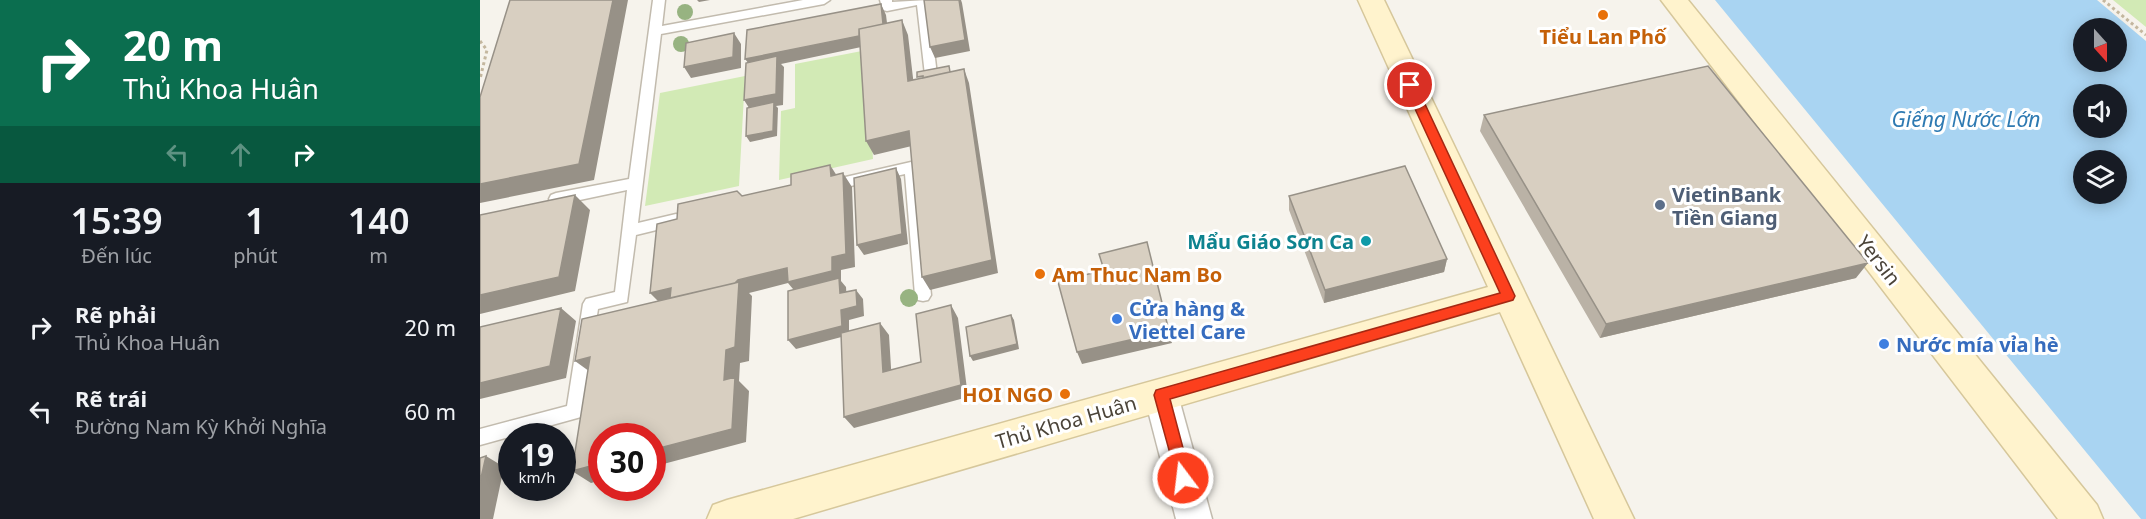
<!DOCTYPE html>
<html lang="vi">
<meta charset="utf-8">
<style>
:root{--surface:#171b24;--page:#20242c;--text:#f1f3f6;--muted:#9ea1a6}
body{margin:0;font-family:"Noto Sans",sans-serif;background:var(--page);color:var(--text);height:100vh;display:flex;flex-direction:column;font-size:22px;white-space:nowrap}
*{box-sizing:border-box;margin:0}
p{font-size:20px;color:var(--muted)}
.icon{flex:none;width:33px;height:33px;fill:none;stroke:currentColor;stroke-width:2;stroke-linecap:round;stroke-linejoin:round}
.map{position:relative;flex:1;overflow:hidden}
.drawer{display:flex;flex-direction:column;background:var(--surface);width:480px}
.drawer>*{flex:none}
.banner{background:#0b6e4f;color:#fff;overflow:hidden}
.needle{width:39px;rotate:159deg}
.fabs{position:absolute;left:1593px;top:18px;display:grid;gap:12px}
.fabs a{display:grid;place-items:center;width:54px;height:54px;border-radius:50%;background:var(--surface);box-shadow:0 3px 15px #0003;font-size:30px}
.speed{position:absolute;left:18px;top:423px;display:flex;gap:12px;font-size:30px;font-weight:700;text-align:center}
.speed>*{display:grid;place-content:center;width:78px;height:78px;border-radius:50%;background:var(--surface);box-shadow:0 3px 15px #0003;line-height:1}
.speed small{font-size:15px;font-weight:400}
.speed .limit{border:9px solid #d22;background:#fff;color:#111}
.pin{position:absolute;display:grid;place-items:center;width:51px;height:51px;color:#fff;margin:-26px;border:3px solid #fff;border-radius:50%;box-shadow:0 2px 6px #0007}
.me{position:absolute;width:66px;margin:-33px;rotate:345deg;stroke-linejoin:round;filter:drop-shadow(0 0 4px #0008)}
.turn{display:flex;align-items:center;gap:21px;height:126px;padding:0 24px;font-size:27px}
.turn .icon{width:78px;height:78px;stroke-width:2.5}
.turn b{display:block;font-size:42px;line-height:51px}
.lanes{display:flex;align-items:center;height:57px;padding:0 24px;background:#0003;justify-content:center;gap:30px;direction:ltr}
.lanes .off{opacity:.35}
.eta{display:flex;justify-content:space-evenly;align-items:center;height:102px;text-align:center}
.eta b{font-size:36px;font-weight:600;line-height:42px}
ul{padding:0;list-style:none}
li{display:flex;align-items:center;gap:18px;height:84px;padding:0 24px}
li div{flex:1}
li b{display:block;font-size:22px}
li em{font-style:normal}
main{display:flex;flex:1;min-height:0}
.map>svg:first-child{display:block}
.green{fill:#d2eab5}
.water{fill:#a9d4f2;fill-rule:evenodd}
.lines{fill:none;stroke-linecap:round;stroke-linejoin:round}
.lane-casing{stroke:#c2bbae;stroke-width:3}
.street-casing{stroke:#c2bbae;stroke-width:3}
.secondary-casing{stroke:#d6c79b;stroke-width:3}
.path{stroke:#c4b79f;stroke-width:3;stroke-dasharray:3 3;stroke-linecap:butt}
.lane{fill:#fff;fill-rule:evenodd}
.street{fill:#fff;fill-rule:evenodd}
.secondary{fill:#fff3cd;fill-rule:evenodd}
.tree{fill:#97b381}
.wall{fill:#bab2a6}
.shaded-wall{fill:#979187}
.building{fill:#d8cfc1;stroke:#979187;stroke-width:1.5}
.route{fill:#fc3f1d;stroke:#a42913;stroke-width:1.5}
.food-dot{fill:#e8710a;stroke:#fff;stroke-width:2}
.service-dot{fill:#5c6f8a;stroke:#fff;stroke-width:2}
.culture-dot{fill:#0f9aa8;stroke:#fff;stroke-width:2}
.shop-dot{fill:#3f7fe0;stroke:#fff;stroke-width:2}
.labels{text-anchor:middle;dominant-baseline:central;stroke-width:6;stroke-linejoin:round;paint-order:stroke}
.food-label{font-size:20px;font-weight:bold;fill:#c56008;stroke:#fff}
.service-label{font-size:20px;font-weight:bold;fill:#4e5e75;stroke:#fff;text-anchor:start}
.culture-label{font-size:20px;font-weight:bold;fill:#0d838f;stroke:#fff;text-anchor:end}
.street-label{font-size:20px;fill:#4b4439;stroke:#fff}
.shop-label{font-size:20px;font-weight:bold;fill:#366cbe;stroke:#fff;text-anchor:start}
.water-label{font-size:21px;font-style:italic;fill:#2e7ab2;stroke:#fff}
</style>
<main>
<section class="drawer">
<div class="banner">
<div class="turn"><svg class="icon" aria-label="right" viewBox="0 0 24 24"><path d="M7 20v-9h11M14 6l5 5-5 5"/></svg><div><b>20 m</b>Thủ Khoa Huân</div></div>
<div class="lanes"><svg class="icon off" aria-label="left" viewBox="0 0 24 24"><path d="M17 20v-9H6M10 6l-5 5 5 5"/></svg><svg class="icon off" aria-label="ahead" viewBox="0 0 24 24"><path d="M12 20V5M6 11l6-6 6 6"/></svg><svg class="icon" aria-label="right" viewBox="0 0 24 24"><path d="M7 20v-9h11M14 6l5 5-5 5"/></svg></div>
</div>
<div class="eta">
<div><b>15:39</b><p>Đến lúc</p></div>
<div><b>1</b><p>phút</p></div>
<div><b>140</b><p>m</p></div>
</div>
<ul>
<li><svg class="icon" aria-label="right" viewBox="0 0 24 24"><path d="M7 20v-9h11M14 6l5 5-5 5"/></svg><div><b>Rẽ phải</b><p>Thủ Khoa Huân</p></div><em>20 m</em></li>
<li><svg class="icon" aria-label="left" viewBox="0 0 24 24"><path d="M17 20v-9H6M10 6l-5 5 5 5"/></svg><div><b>Rẽ trái</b><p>Đường Nam Kỳ Khởi Nghĩa</p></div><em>60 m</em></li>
</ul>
</section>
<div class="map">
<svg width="1666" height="519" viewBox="0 0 1666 519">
<rect width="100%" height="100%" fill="#f6f3ec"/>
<path class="green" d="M1633 0H1666V27Z
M387 50 393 159 299 180 301 111 315 108V64Z
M265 76 259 186 165 206 180 93Z"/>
<path class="water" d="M1235 0H1617L1666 41V519H1661ZM1604 28H1636V62H1604ZM1604 94H1636V128H1604ZM1604 160H1636V194H1604Z"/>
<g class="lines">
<g class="lane-casing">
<path id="lane" d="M173 0H185L182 26 323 0H350L344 4 181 34 158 223 196 214 201 216 203 220 201 224 156 235 147 302 118 309 101 417 0 445V429L87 406 103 304 106 299 135 292 147 190 76 205 71 203 69 199 71 195 76 193 149 179Z
M400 0H412V2L448 0 457 75 456 78 451 79 445 75 437 5 407 11 403 10Z
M431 162 438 167 451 295 448 300 443 301 438 300 435 295 425 174 348 191 341 186 348 181Z"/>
</g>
<g class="street-casing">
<path id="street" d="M681 380 693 385 698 395 732 519H696L664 395 669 385Z"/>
</g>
<g class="secondary-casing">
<path id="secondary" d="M878 0H904L1154 519H1114L1020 312 313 519H227L233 505 247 500 1008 287Z
M1181 0H1208L1617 505 1623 519H1578Z"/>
</g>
<path class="path" d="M1623 0 1666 35
M0 41 7 50 0 79"/>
<use href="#lane" class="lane"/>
<use href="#street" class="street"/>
<use href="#secondary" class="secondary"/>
</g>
<g class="tree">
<circle cx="205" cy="12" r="8"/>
<circle cx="201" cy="44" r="8"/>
<circle cx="429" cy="298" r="9"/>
</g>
<path class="wall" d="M1004 115 1376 278 1120 338 1000 131Z
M809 196 967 259 964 272 844 303 809 210Z"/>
<path class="shaded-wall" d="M133 0H148L114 180 0 203V184Z
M217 0H230L219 2Z
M479 0H481L482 3 490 51 455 58 450 47Z
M401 4 406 15 409 39 386 46 301 64 304 67 303 105 296 106 298 108 297 136 270 142 266 136 271 111 264 100 273 69 265 59Z
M422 20 428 35 435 95 428 81Z
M254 33 261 44V68L211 78 204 67Z
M484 69 489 83 518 273 450 290 442 277Z
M429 131 436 145 394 155 386 141Z
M350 165 359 179 351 176Z
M416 168 421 179 428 244 384 255 377 245Z
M363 173 372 187 375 267 361 270V281L366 287 367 303 318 295 308 283 269 293 272 296 269 361 260 363 259 381 269 391 266 442 172 467V450L244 380 183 306 170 293 191 288 258 280 352 257Z
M95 195 110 210 95 291 0 314V295Z
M967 259 964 272 844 303 845 290Z
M1388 263 1376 278 1120 338 1126 324Z
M376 290 383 299 384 316 369 320V335L316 349 308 340Z
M471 305 478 318 488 397 374 428 364 417 481 385Z
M81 308 96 321 86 378 0 399V383Z
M531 315 534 320 539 349 493 361 490 356Z
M400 323 409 335 412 384 403 372Z
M689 331 692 343 602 364 597 352Z
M110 357 113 374 95 361Z
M6 456 24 467 13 519H0V482Z
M122 463V480L111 483 92 471Z"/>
<path class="building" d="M30 0H133L99 164 0 184V97Z
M444 0H479L485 40 450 47Z
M401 4 403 24 379 29V36L265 59 267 30Z
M422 20 428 81 484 69 512 260 442 277 429 131 386 141 379 29Z
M254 33 253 57 204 67 206 43Z
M297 56 296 94 264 100 266 63Z
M469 66 470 72 443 78V76L437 77V72Z
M1228 66 1388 263 1126 324 1004 115Z
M294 102 293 131 266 136 267 108Z
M350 165 351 176 363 173 366 254 352 257V271L308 282 307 268 258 280 255 283 190 298 191 288 170 293 177 224 197 219 198 204 257 191 262 196 311 185V174Z
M925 166 967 259 845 290 809 196Z
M416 168 422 234 377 245 374 178Z
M95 195 79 277 0 295V215Z
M667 242 689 331 597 352 578 282 624 270 619 254Z
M359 278 360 293 376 290 377 306 361 310 362 326 308 340V291Z
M259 282 255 347 246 350 244 380 255 377 252 429 172 450V436H122V463L92 471 110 357 95 361 102 319Z
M471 305 481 385 364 417 361 333 400 323 403 372 441 362 436 314Z
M81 308 70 366 0 383V327Z
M531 315 537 344 490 356 486 327Z
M6 456 0 482V458Z"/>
<path class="route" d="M930 80 936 85 1035 296 1033 300 690 399 711 478 709 483 703 485 698 483 674 395 676 390 1020 293 924 85Z"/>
<g class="food-dot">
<circle cx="1123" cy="15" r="6"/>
<circle cx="560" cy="274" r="6"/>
<circle cx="585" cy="394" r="6"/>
</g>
<circle class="service-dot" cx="1180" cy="205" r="6"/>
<circle class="culture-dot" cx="886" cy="241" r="6"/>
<g class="shop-dot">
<circle cx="637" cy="319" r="6"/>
<circle cx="1404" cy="344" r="6"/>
</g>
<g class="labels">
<g class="food-label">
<text x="1123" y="36">Tiểu Lan Phố</text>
<text x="572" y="274" text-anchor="start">Am Thuc Nam Bo</text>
<text x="573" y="394" text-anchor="end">HOI NGO</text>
</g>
<g class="service-label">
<text x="1192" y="194">VietinBank<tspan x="1192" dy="23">Tiền Giang</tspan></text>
</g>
<g class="culture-label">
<text x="874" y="241">Mẩu Giáo Sơn Ca</text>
</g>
<g class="street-label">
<text transform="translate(1399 260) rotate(52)">Yersin</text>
<text transform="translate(586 422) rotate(-16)">Thủ Khoa Huân</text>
</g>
<g class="shop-label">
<text x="649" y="308">Cửa hàng &amp;<tspan x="649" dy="23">Viettel Care</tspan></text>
<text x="1416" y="344">Nước mía vỉa hè</text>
</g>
<g class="water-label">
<text x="1486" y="119">Giếng Nước Lớn</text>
</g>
</g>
</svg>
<div class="fabs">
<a><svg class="needle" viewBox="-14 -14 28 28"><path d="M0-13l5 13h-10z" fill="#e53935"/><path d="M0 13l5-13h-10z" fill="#9ea1a6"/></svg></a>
<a><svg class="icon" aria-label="sound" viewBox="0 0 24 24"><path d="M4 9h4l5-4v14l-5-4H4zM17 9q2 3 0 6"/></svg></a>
<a><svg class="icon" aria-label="layers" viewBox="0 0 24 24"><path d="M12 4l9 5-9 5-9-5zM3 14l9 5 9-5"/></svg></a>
</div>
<div class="speed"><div>19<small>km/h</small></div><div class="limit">30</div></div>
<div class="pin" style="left:930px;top:85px;background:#d93025"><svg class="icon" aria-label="arrive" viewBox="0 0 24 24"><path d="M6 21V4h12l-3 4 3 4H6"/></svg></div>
<svg class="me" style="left:703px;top:478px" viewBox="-20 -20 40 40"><circle r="17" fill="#fc3f1d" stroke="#fff" stroke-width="3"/><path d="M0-11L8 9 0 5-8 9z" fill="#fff"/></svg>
</div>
</main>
